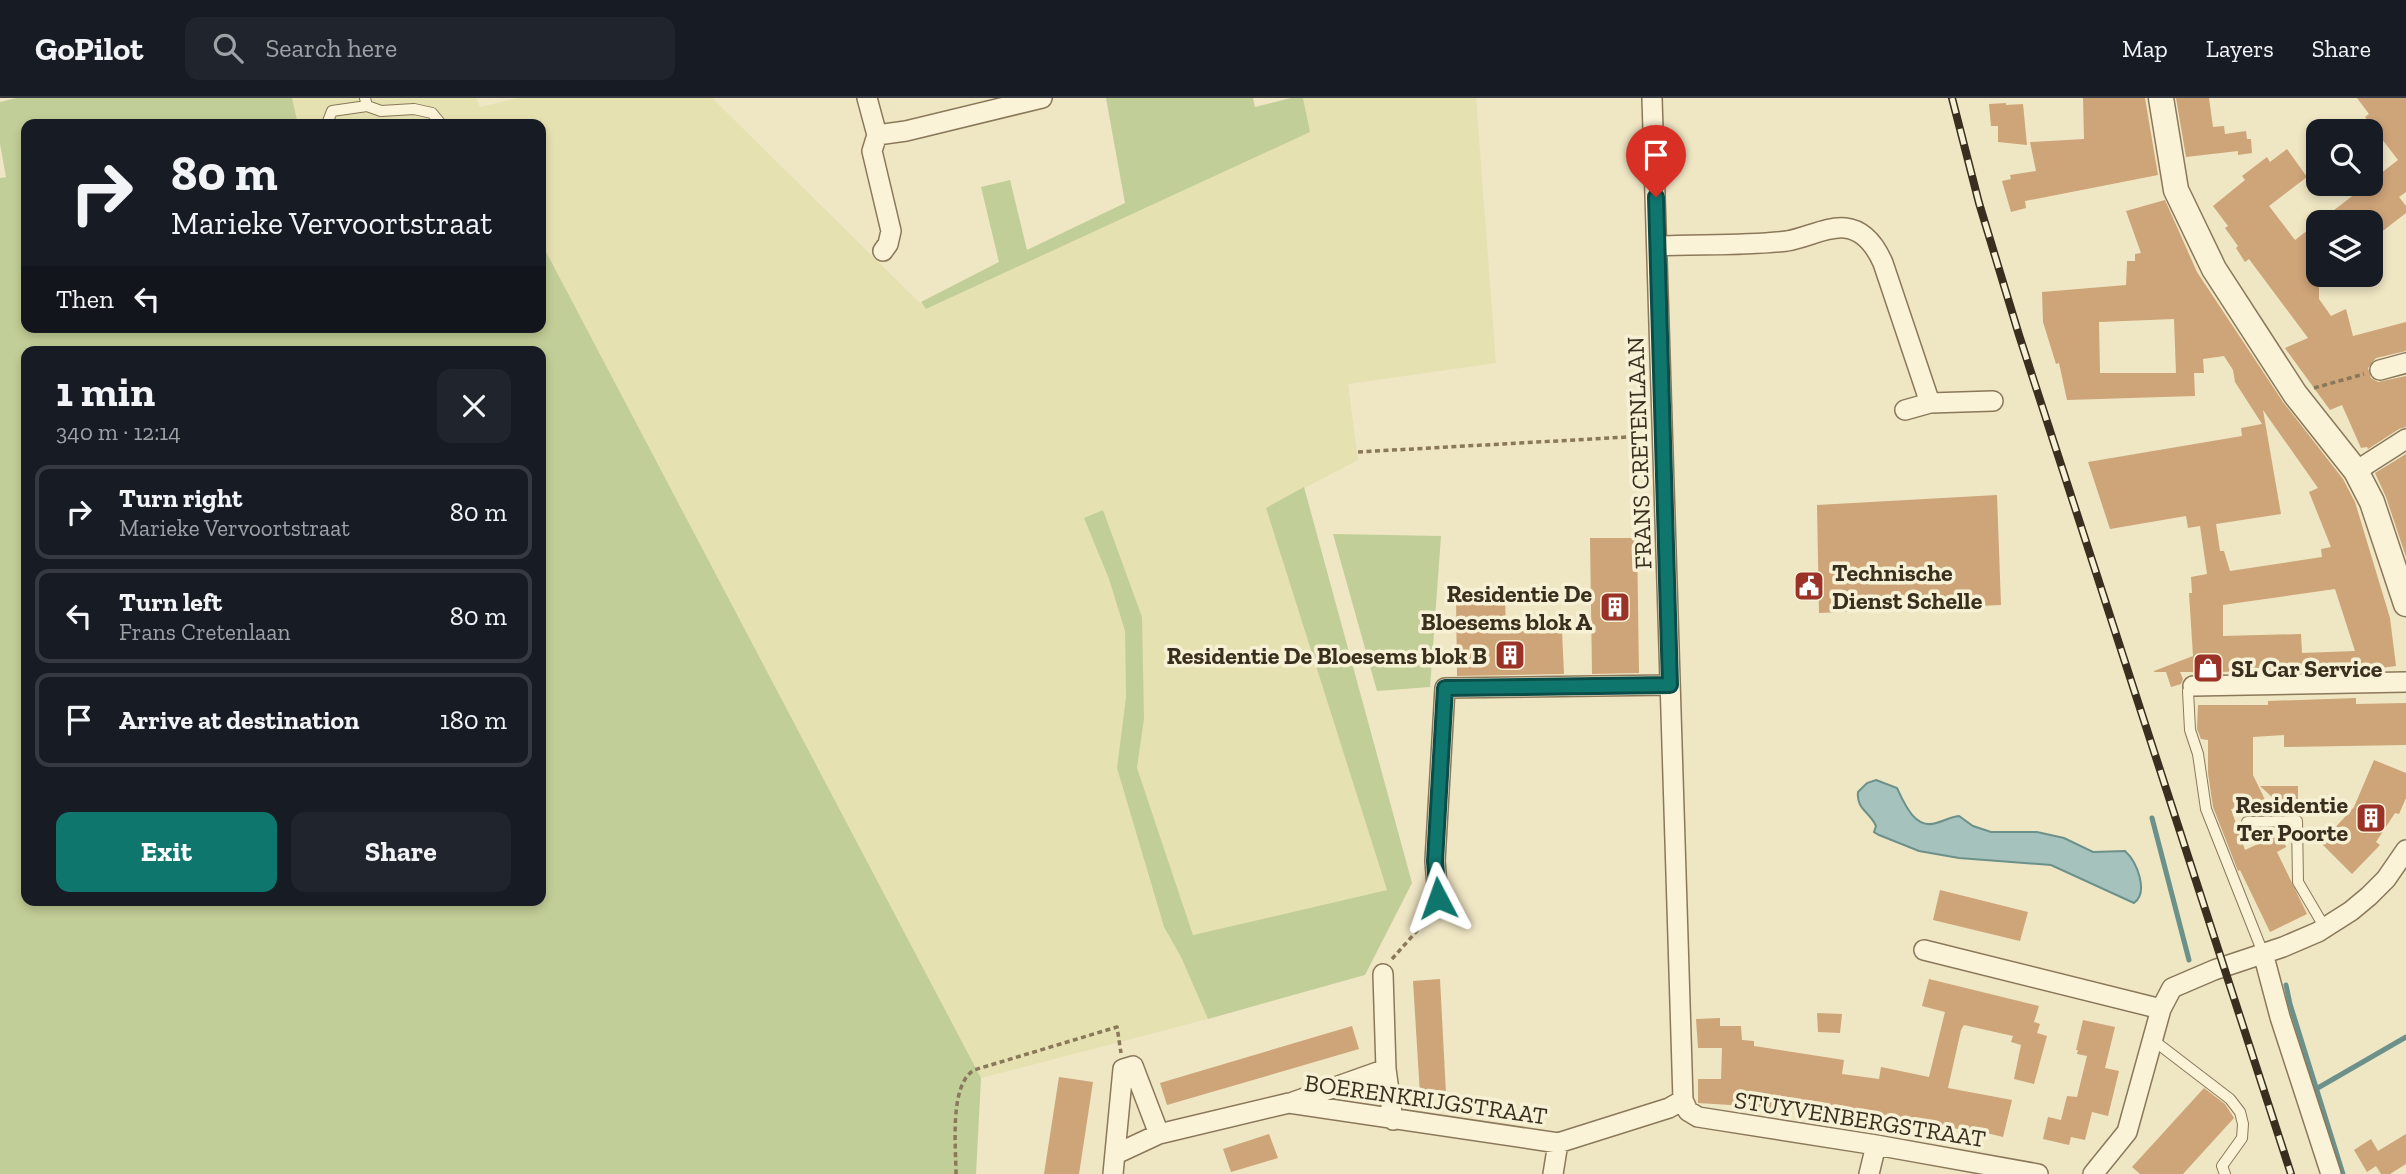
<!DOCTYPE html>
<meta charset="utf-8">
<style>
:root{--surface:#171b24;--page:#20242c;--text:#f1f3f6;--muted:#9ea1a6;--line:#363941;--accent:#0f766e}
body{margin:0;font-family:"Zilla Slab",serif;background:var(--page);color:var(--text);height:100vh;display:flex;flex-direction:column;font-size:26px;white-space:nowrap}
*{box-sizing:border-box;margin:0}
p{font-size:23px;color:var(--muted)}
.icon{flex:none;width:38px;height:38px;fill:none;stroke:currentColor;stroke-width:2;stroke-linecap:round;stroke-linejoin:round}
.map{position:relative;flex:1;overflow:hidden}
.sheet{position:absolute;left:21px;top:248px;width:525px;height:560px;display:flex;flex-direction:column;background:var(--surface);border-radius:14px;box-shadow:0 4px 10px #0003}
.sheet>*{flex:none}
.guide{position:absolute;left:21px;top:21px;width:525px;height:214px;border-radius:14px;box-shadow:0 4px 10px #0003;background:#171b24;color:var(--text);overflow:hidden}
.fabs{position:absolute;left:2306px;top:21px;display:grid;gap:14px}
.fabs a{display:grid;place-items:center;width:77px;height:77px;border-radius:14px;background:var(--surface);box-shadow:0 4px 10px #0003;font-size:35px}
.pin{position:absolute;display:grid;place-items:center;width:60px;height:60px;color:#fff;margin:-72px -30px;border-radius:50% 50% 50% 0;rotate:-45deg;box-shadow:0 0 7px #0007}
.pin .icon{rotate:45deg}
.me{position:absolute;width:77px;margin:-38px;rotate:356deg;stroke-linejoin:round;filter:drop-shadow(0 0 5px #0008)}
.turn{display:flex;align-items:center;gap:24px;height:147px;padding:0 35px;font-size:32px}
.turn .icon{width:91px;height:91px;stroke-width:2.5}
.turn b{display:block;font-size:49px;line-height:60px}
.then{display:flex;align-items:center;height:66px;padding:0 35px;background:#0003;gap:14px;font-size:26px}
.round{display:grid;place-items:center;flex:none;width:74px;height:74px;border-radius:14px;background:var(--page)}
.head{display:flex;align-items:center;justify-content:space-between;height:119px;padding:0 35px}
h1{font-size:42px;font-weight:700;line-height:52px}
.primary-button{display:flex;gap:14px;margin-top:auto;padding:14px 35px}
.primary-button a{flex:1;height:80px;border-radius:14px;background:var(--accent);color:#fff;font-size:28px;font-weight:700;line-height:80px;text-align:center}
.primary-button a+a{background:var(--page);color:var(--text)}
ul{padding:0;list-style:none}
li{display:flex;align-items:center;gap:21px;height:94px;margin:0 14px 10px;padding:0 21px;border:4px solid var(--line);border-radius:14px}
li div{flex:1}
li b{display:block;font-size:26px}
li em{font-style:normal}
header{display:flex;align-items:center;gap:42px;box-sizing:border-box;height:98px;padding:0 35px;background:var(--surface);border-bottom:2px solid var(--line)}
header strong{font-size:33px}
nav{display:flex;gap:38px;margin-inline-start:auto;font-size:24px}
.search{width:490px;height:63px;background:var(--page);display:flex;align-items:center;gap:18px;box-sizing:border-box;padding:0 24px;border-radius:14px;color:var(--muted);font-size:26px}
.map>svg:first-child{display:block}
.farmland{fill:#e5e1b1}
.green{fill:#c2ce97;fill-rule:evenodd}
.water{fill:#a6c2bc;stroke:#6c918b;stroke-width:2}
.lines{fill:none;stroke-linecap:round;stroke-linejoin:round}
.stream{stroke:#6c918b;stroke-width:5}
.building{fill:#cea479;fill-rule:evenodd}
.service-casing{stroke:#8a785a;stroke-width:12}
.minor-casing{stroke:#8a785a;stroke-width:22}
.tertiary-casing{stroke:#8a785a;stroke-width:27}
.path{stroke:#8a785a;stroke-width:3.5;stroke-dasharray:5 3.5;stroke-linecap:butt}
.service{stroke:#faf3d8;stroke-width:10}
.minor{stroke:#faf3d8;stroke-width:19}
.tertiary{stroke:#faf3d8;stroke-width:24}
.rail-casing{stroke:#3a2e1e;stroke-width:8}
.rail{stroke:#f6f0d4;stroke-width:5;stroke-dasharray:16;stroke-linecap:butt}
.route-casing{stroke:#0a4d48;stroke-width:18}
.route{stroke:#0f766e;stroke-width:12}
.labels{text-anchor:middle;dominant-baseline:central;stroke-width:7;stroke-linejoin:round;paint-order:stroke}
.street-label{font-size:24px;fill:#3a2e1e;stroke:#f6f0d4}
.poi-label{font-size:24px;font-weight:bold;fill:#3a2e1e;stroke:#f6f0d4;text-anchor:end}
</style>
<header>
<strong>GoPilot</strong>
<div class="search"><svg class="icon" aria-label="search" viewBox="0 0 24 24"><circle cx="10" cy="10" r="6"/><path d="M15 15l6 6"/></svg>Search here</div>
<nav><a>Map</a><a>Layers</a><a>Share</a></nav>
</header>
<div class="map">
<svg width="2406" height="1076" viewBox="0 0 2406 1076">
<rect width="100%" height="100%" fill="#efe6c4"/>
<path class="farmland" d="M292 0H476L480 9 519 0H712L926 211 1309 34 1303 0H1476L1496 265 1348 286 1358 362 1266 410 1387 792 1193 837 1137 670 1144 621 1103 412 1084 420 1109 481 1125 533 1126 599 1117 670 1164 829 1181 859 1208 921 981 980 543 148 541 149V26H298Z"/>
<path class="green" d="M16 0H292L298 26H26V229H541V149L543 148 981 980 976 1076H0V80L6 79 0 46V4ZM26 254H541V803H26Z
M1106 0H1253L1255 9 1291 0H1303L1310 34 926 211 921 204 999 164 981 89 1010 82 1027 152 1125 105Z
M1304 389 1412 785 1365 877 1208 921 1181 859 1164 829 1117 670 1126 599 1125 533 1109 481 1084 420 1103 412 1142 519 1144 621 1137 670 1193 837 1387 792 1266 410Z
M1333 436 1441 438 1430 589 1377 593Z"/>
<path class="water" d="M1876 682 1897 690C1904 705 1915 732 1936 725 1944 723 1950 719 1959 718L1973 728 1991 734H2037L2064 740 2093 754 2125 753C2137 764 2149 794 2134 805L2051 767 1959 760 1919 753 1879 737 1874 734 1876 728C1870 714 1856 711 1858 694L1867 685Z"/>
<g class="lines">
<path class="stream" d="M2152 720 2189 862
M2286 887 2290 906 2343 1076
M2316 991 2406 939"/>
</g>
<path class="building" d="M2083 0H2145L2158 77 2025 103 2026 110 2011 114 2002 83 2011 81 2010 77 2036 73 2030 44 2084 41Z
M2176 0H2209L2213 29 2224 28 2225 36 2246 33 2247 41H2251L2252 55 2238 57V53L2186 59Z
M2357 0H2406V94L2399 99 2406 108V115L2371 142V124H2319V201L2331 218 2346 211 2353 238 2406 224V253L2376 260 2368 270 2371 280 2378 284 2406 278V329L2399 331 2368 351 2367 349 2361 350 2342 307 2330 312 2285 250 2308 240 2249 161 2245 164 2236 150 2238 148 2225 130 2228 128 2213 108 2245 82 2242 78 2267 59 2270 64 2287 51 2307 79 2269 108 2295 142 2368 86H2371V83L2398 62 2365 19 2369 16Z
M2006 5V7L2023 6 2027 47 1998 44V28H1991L1989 6Z
M2165 102 2197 174 2283 304 2343 381 2355 404 2390 520 2396 568 2357 573 2180 574 2183 581 2181 586 2171 589 2166 574H2154V573L2193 558 2189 495H2192L2191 479 2207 476 2200 428 2188 430 2186 418 2110 431 2088 364 2242 338 2241 330 2262 326 2235 284 2233 272 2224 258 2203 261 2204 275H2194L2195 298 2067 302 2059 265 2056 266 2043 224 2042 194 2126 187 2127 163H2135V156L2141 155 2126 113ZM2174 221 2176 275H2100L2099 224ZM2263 312 2318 390 2309 394 2331 449 2321 451 2322 459 2230 473 2224 453H2220L2216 426 2281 416ZM2335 491 2355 553 2302 555 2301 536 2223 538V507Z
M2406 356V459L2386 399 2375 375Z
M1997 397 2001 507 1819 515 1817 407Z
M1590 440H1637L1639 575 1592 576Z
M1456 499H1505L1506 533H1562L1564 576 1457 578Z
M2356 600V606L2406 605V647L2284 649V637L2253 639V677L2270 712 2231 711 2245 752 2277 737H2282L2286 749 2277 754 2307 816 2270 834 2240 772 2238 773 2213 709 2208 675V642L2201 641 2197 631 2198 607H2268V603Z
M2374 662 2406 675V700L2399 716 2395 715 2376 744 2380 747 2352 776 2321 745 2354 709Z
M2260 688H2298V712H2286Z
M1940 792 2028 814 2020 843 1933 822Z
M1440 881 1446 996 1420 997 1413 883Z
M1929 881 2039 908 2034 924 2040 926 2037 935 2047 938 2034 986 2014 981 2021 947 2011 944 2013 938 1964 927 1961 932 1948 990 2012 1002 2003 1039 1962 1029V1032L1921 1022 1920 1026 1825 1006V1011H1795L1698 1005V981H1721L1722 950H1698L1696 921 1720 920V928H1741L1742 942 1754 943V948L1844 962 1842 976 1879 981 1881 969 1929 979 1945 914 1922 908Z
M1817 915 1842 916 1840 935 1818 934Z
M2083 922 2115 929 2105 970 2119 973 2108 1018 2092 1014 2085 1042 2071 1039 2069 1047 2043 1041 2048 1019 2061 1022 2067 998 2077 999 2087 958 2077 956 2078 952H2076Z
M1352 928 1359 951 1167 1007 1160 985Z
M1059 979 1093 984 1079 1076H1044Z
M2204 990 2225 1006 2234 1020 2183 1076H2140L2132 1069Z
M1269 1036 1278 1060 1231 1074 1223 1051Z
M2406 1036V1066L2390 1076H2381L2376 1068 2367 1074 2354 1052 2371 1041 2378 1053Z"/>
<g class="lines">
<g class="service-casing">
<path id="service" d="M365 0 367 8 381 13 414 11 432 15 441 26
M327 26 332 13 367 8
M2193 588 2188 593 2190 632 2198 656 2206 711 2263 855
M2247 724 2297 723 2298 784 2325 830
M2153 942 2230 1001 2240 1014 2243 1026 2242 1040 2222 1068 2225 1076"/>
</g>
<g class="minor-casing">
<path id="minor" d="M867 0 877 37 872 53 891 133 888 146 883 153
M1652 0 1683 1002 1688 1013 1698 1019 1876 1047 2038 1076
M877 37 906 33 1042 0
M1657 148C1700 146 1745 148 1787 143 1806 140 1827 128 1845 130 1865 132 1876 149 1883 165L1930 305 1993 303
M2380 272 2406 265
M1905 312 1930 305
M2356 373 2406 341
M2193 588 2406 584
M1438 800 1435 763 1445 590 1670 587
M1924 852 2161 911
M2263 855 2280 919 2331 1076
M1383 876 1386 971 1393 1022
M1293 1004 1386 971
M1159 1036 1289 1005 1558 1045 1669 1010 1683 1002
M1113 1076 1123 971 1133 968 1159 1036 1116 1056
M1553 1076 1558 1045
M1869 1076 1876 1047
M2093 1076 2127 1034 2161 911 2172 890 2214 872 2283 849 2318 834 2351 813 2369 798 2386 781 2406 752"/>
</g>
<g class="tertiary-casing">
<path id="tertiary" d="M2161 0 2176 92 2214 171 2295 296 2356 373 2372 404 2406 506"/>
</g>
<path class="path" d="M2314 290 2364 276
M1358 354 1646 338
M1392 861 1431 817
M956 1076C956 1049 949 987 974 972L1117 929 1121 955"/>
<use href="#service" class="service"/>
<use href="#minor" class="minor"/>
<use href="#tertiary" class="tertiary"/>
<g class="rail-casing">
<path id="rail" d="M1952 0 1979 105 2019 237 2291 1076"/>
</g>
<use href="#rail" class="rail"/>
</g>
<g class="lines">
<g class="route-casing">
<path id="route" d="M1438 800 1435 763 1445 590 1670 587 1656 99"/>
</g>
<use href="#route" class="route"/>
</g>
<defs>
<g id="civic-square" transform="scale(1.575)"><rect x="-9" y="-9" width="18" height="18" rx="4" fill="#9b3228" stroke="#f6f0d4"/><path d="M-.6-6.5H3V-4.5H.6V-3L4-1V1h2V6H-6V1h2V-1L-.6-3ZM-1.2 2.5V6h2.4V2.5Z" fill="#fff"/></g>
<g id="building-square" transform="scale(1.575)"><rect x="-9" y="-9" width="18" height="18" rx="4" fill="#9b3228" stroke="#f6f0d4"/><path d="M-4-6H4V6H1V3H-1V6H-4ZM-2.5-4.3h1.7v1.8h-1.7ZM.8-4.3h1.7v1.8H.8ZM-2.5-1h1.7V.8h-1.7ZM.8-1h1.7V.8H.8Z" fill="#fff"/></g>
<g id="shop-square" transform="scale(1.575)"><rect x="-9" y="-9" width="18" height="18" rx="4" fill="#9b3228" stroke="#f6f0d4"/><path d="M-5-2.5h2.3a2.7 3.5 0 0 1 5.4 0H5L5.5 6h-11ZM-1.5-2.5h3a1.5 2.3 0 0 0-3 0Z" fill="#fff"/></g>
</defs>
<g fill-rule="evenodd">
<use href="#civic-square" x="1809" y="488"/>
<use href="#building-square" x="1615" y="509"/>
<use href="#building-square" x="1510" y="557"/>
<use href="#shop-square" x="2208" y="570"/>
<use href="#building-square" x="2371" y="720"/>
</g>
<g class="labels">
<g class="street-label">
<text transform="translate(1639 355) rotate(-92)">FRANS CRETENLAAN</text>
<text transform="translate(1426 1001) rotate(8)">BOERENKRIJGSTRAAT</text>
<text transform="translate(1860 1021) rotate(9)">STUYVENBERGSTRAAT</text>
</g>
<g class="poi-label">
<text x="1832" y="474" text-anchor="start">Technische<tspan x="1832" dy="28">Dienst Schelle</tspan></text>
<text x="1592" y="495">Residentie De<tspan x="1592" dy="28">Bloesems blok A</tspan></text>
<text x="1487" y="557">Residentie De Bloesems blok B</text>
<text x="2231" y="570" text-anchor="start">SL Car Service</text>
<text x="2348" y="706">Residentie<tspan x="2348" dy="28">Ter Poorte</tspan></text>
</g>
</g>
</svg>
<div class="fabs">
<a><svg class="icon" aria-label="search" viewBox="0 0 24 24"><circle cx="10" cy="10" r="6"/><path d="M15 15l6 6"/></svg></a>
<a><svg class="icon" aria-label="layers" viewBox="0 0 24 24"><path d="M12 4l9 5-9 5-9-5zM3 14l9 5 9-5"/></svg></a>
</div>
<div class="pin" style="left:1656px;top:99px;background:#d93025"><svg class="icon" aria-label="arrive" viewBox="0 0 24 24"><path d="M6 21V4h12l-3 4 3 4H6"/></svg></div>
<svg class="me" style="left:1438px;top:800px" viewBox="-20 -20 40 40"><path d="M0-17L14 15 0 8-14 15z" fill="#0f766e" stroke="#fff" stroke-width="4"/></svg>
<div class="guide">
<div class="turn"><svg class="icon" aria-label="right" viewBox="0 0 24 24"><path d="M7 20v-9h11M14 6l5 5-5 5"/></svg><div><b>80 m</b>Marieke Vervoortstraat</div></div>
<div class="then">Then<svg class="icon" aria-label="left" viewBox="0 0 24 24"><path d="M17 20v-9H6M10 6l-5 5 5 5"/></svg></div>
</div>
<section class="sheet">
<div class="head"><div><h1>1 min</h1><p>340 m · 12:14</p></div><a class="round"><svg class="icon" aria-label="close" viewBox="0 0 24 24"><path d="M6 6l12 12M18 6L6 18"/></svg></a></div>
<ul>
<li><svg class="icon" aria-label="right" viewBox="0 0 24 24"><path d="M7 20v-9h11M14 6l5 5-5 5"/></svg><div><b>Turn right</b><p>Marieke Vervoortstraat</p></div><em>80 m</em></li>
<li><svg class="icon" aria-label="left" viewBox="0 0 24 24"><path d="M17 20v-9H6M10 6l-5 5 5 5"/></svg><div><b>Turn left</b><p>Frans Cretenlaan</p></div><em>80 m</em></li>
<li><svg class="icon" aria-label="arrive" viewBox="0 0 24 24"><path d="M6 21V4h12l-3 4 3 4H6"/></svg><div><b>Arrive at destination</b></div><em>180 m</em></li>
</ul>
<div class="primary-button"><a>Exit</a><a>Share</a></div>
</section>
</div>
